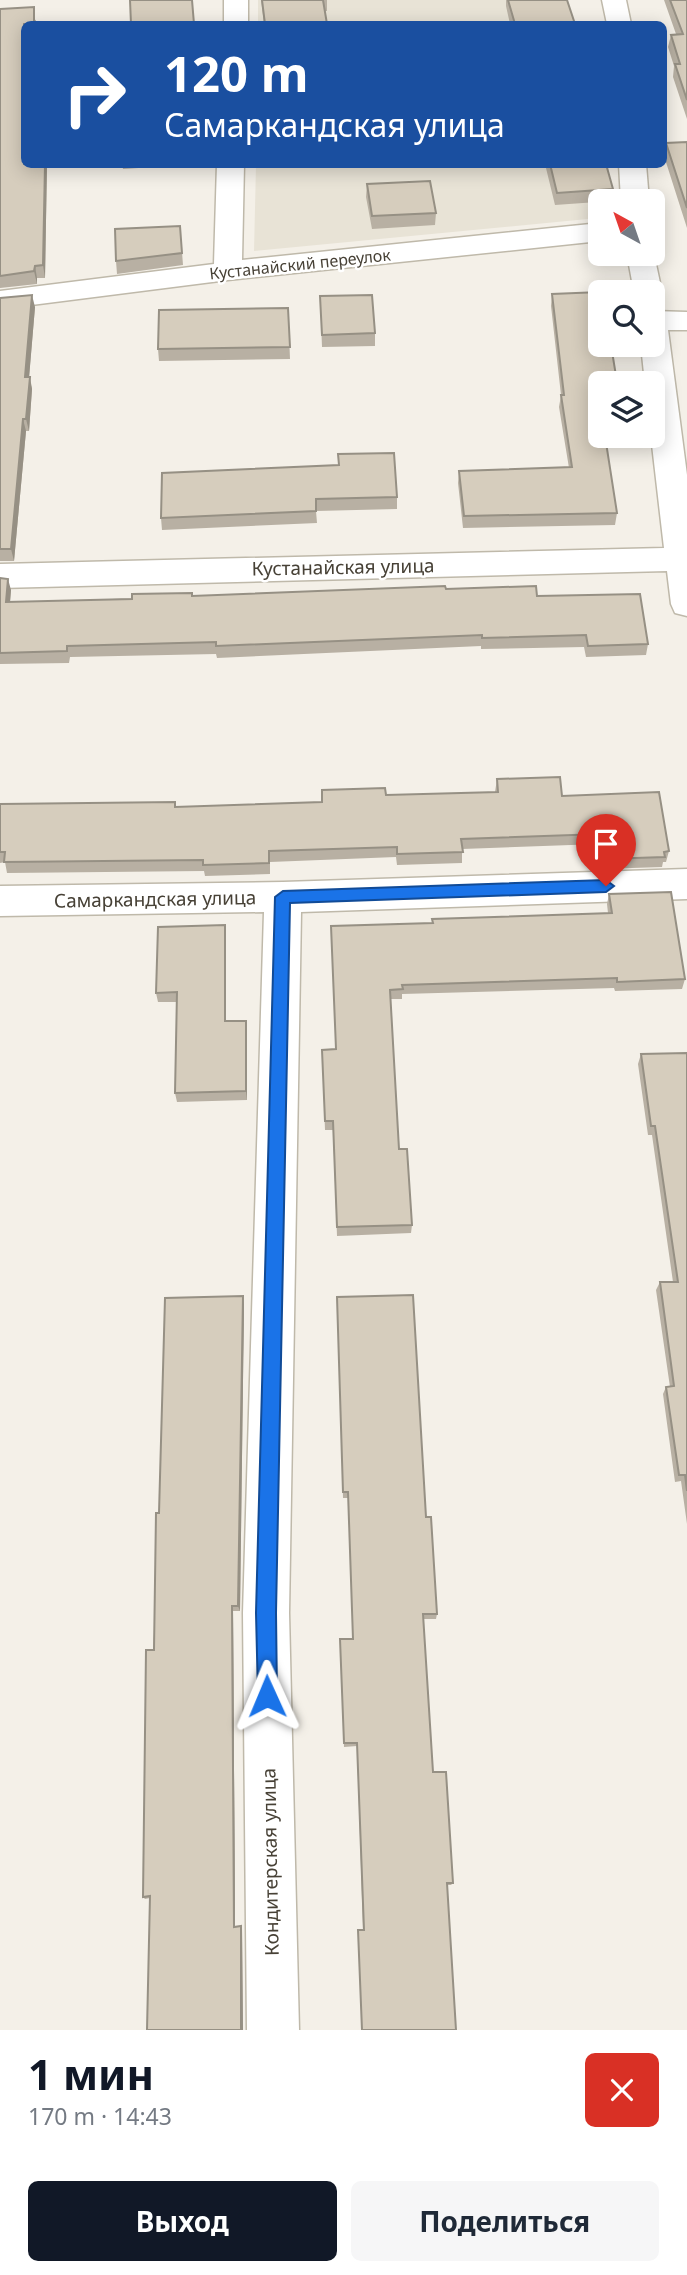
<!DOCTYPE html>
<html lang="ru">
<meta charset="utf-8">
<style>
:root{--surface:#fff;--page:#f6f6f7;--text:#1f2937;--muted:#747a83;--accent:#111827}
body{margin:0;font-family:"Noto Sans",sans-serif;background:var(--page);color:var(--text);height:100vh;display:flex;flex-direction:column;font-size:26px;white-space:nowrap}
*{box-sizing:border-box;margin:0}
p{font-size:23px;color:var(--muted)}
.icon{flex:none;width:38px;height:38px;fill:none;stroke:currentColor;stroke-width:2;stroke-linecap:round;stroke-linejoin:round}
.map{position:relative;height:2030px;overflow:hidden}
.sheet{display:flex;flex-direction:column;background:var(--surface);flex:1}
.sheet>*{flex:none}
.banner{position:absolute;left:21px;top:21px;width:646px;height:147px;border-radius:10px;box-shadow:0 4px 18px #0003;background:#1a4fa0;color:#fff;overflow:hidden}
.needle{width:46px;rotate:320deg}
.tools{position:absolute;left:588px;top:189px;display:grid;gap:14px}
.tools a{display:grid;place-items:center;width:77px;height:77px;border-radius:10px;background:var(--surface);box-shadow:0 4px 18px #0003;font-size:35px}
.pin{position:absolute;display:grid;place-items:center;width:60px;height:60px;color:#fff;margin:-72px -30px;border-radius:50% 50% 50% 0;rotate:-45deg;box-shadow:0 0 7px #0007}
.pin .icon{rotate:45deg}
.me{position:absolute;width:77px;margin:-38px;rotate:359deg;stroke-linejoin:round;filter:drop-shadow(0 0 5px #0008)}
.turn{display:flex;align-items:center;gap:24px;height:147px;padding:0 28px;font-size:32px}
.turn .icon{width:91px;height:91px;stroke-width:2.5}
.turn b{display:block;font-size:49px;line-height:60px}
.round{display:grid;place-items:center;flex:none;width:74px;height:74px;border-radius:10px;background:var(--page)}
.headline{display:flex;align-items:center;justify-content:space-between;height:119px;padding:0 28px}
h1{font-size:42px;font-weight:700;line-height:52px;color:var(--accent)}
.button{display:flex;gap:14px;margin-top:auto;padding:14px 28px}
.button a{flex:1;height:80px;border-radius:10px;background:var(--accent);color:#fff;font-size:28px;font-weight:700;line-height:80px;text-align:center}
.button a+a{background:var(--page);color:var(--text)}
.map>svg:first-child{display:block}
.residential{fill:#e8e3d6}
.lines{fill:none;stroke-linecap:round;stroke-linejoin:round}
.minor-casing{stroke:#bfb9aa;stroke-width:3}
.minor{fill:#fff;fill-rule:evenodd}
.wall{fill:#b8b0a3}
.shaded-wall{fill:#969084}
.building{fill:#d6cdbd;stroke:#969084;stroke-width:2}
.route{fill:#1a73e8;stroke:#114b97;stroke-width:2}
.labels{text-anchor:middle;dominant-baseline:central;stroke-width:5;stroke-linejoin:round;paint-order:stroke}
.far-street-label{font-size:16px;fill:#474136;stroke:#fff}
.street-label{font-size:19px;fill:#474136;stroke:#fff}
</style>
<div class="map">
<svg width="687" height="2030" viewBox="0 0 687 2030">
<rect width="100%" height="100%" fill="#f4f0e8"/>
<path class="residential" d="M258 0H563L567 24H258Z
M256 165H589L598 218 254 251Z"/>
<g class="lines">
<g class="minor-casing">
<path id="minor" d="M224 0H248V24H224Z
M602 0H626L631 24H607Z
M217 164H244L242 260 600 223V241L228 280 0 309V291L214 264Z
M619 164H646L649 201H621Z
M653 250 662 292 658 298 653 300V292H634L627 254H653Z
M653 311 687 312V330H668L687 475V616L675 613 671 604 667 571 0 588V564L664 548 651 436 653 383H645L641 345H653Z
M687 869V899L301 912 289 1613 299 2030H247L243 1613 264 912 0 916V886L283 882Z"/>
</g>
<use href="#minor" class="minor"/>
</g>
<path class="wall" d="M261 0H327V11H325L327 24H264Z
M506 0H567L575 24H510L506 6Z
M664 0H687V119L673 77 674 66 668 47 671 35 676 34Z
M0 9 36 20V24H24V164H47L45 278H37V284L0 288Z
M687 142V228L664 156 666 143Z
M122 164H185V165L123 169Z
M545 164H606L613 189 611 201 555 205Z
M367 184 436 213 435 225 372 229 366 197Z
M180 226 183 265 117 274 116 261Z
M552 294 617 382 616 383H600L623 436 621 448H607L617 513 615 525 463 528 458 483 459 471 569 468 559 407 561 395 551 306Z
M320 296 375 333V346L322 347Z
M0 298 35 307 29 377 32 389 29 431H26L14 561H0Z
M288 308 290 359 159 361 158 349Z
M162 473 397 497V509L316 511 317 523 162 530 161 518Z
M0 578 11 590 10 602 446 589 537 596 648 644 646 655 586 657 584 647 481 649V646L217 658 216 654 70 657 69 663 0 664Z
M497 779 562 796 669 851 666 862H663L662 867 602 869 599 844 462 849V863L397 865 396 857 270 862V874L205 876 204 871 7 873 5 862 0 863V804L176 807 322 802 386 795 495 792Z
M609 894 685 979 682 989 615 991 614 988 402 994V999H390L399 1149 412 1225 411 1233 337 1236 333 1130H325L322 1050 335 1049 432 923V919L608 913 607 904Z
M226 935V1021L247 1030V1100L177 1102 175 1093 177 1002H158L156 993Z
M687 1053V1524L681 1481 675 1482 663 1394 666 1387H670L656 1290 660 1282H673L652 1135H648L638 1064 641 1054Z
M243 1296 244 1304 240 1611H233L235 1927 241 1926 242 1928 243 2030H147L150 1898 145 1899 143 1897 159 1513Z
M337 1297 426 1517 437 1614 436 1619H423L433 1772 453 1883 451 1885H447L363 1930 357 1746 344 1747 340 1644 353 1639 348 1498H343Z"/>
<path class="shaded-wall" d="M45 164H47L45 278 43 265Z
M35 266 37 278V284L34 271Z
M32 295 35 307 28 390 25 377Z
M30 377 32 389 29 431 26 419Z
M23 419 26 431 14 561 11 549Z
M8 579 11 590 9 614 6 602Z
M225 925 226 935V1031L225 1021Z
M246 1021 247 1030V1100L246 1091Z
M243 1296 244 1304 240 1611 238 1606Z
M232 1606 233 1611 235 1928 234 1927Z
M241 1926 242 1928 243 2030H241Z"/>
<path class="building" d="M130 0H192L194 24H131Z
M262 0H323L327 24H265Z
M508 0H567L575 24H515Z
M670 0H687V100L675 64H680L671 35 683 34Z
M34 7V24H24V164H45L43 265 35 266 34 271 0 276V9Z
M687 142V208L666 143Z
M550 164H606L613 189 557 193Z
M430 181 436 213 372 216 367 184Z
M180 226 182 253 116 261 115 229Z
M600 292V345H611L617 382H614V383H600V436H621H605L617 513 464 516 459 471 572 467 561 395H564L552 294Z
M32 295 25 377H30L26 419H23L11 549H0V298Z
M372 295 375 333 322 335 320 296Z
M288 308 290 347 158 349 159 310Z
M394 453 397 497 316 499V511L161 518 162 473 339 465 338 454Z
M0 578 8 579 6 602 132 599V594L192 593V596L445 586 446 589 536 586 537 596 640 594 648 644 588 646 586 635 482 638V635L216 646V642L67 646V651L0 653Z
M560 777 562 796 659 792 669 851 664 852 665 857 604 859 601 834 461 839 463 852 397 854V847L269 851V863L203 865V860L4 862 5 852H0V804L175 802V807L322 802V790L385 788 386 795 498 792 497 779Z
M671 892 685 979 617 982V978L402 985 403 989 390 990 399 1149H407L412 1225 337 1227 333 1121H325L322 1050 336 1049 331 926 433 923 432 919 612 913 609 894Z
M225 925V1021H246V1091L175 1093 177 992 156 993 158 927Z
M687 1053V1491L685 1475H679L666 1387 674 1386 660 1282H678L655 1126H651L641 1054Z
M413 1295 426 1517H431L437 1614H423L433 1772H446L453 1883H447L456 2030H362L358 1930H364L357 1743H344L340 1639H353L348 1492H343L337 1297Z
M243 1296 238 1606H232L234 1927 241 1926V2030H147L150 1896 143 1897 146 1650H154L156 1513H159L165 1298Z"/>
<path class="route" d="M606 880 614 886 606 892 290 903 276 1613 277 1696 274 1703 267 1706 260 1703 258 1696 256 1613 275 897 283 891Z"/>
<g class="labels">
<g class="far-street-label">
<text transform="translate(300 264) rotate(-6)">Кустанайский переулок</text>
</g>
<g class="street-label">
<text transform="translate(343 567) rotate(-1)">Кустанайская улица</text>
<text transform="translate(155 899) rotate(-1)">Самаркандская улица</text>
<text transform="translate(270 1862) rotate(-91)">Кондитерская улица</text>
</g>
</g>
</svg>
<div class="tools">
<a><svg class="needle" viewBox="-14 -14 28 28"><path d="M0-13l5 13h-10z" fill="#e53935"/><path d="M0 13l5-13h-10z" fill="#747a83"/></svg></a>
<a><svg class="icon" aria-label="search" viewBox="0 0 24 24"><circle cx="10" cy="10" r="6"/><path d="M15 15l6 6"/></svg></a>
<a><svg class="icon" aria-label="layers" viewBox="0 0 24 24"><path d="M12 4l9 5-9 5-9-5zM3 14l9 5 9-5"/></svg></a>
</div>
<div class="pin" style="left:606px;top:886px;background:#d93025"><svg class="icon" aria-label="arrive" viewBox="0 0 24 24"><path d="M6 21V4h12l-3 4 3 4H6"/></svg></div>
<svg class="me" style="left:267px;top:1696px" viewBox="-20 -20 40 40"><path d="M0-17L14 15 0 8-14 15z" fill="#1a73e8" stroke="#fff" stroke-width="4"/></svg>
<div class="banner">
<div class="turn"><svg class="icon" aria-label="right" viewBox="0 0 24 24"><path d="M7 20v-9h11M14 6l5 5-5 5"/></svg><div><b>120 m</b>Самаркандская улица</div></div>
</div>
</div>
<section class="sheet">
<div class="headline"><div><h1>1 мин</h1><p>170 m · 14:43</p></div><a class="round" style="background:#d93025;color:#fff"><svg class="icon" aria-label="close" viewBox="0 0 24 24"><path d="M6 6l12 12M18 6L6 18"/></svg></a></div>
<div class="button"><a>Выход</a><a>Поделиться</a></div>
</section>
